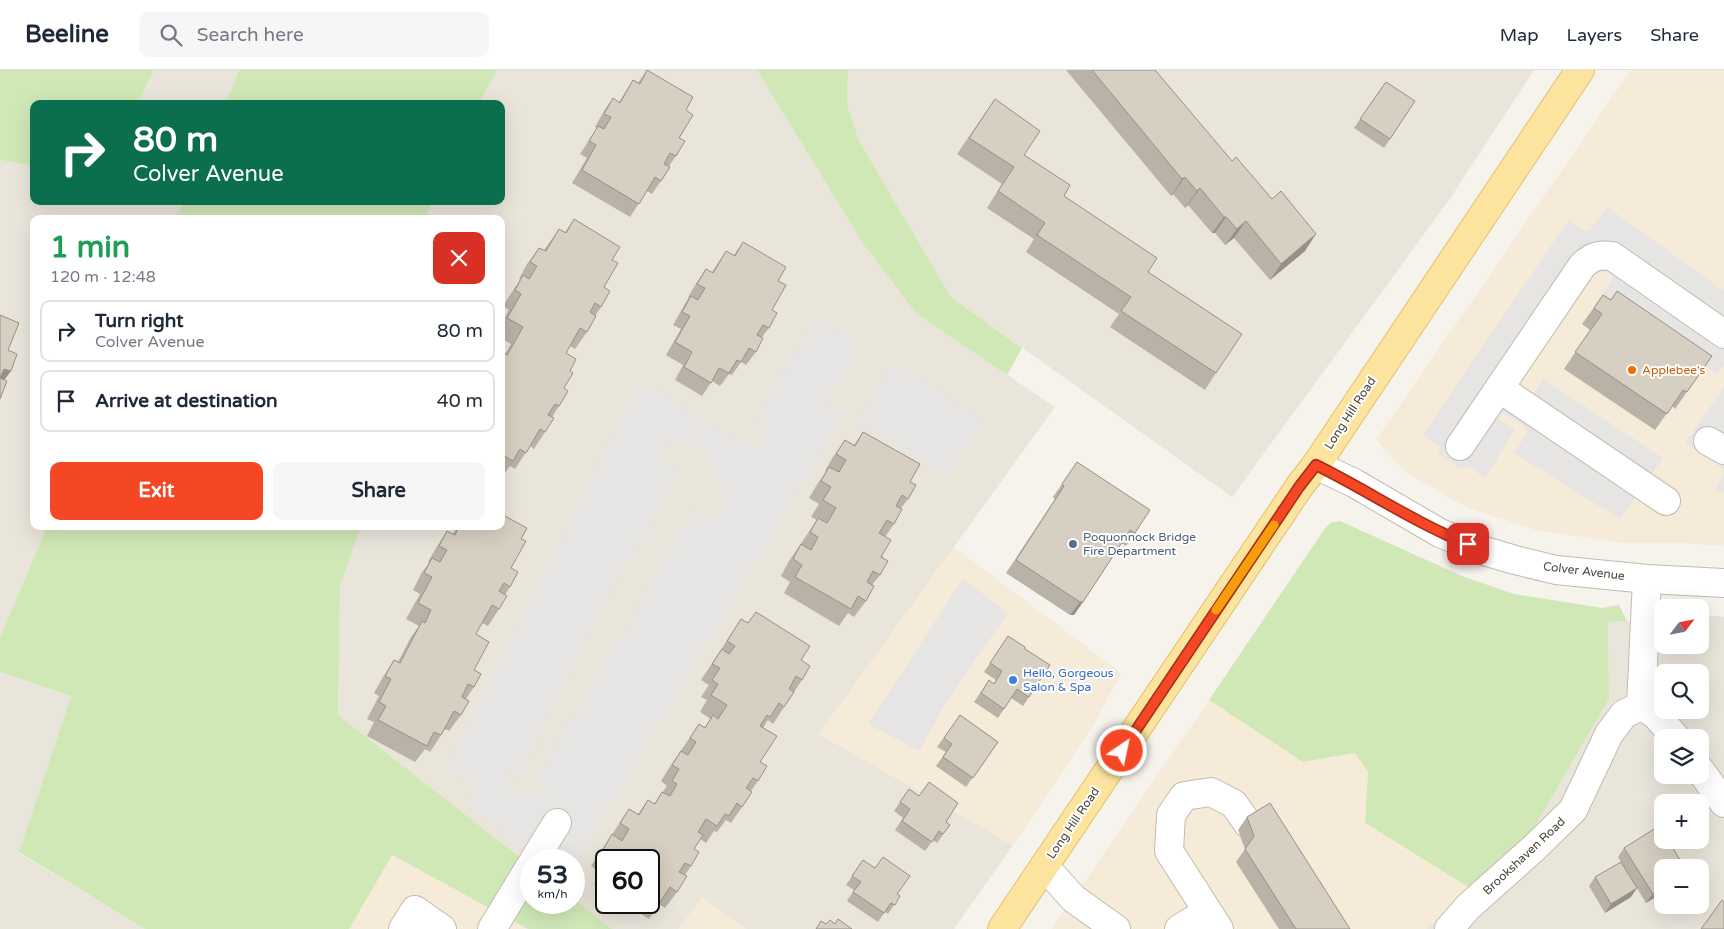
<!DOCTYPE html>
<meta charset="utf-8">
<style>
:root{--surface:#fff;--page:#f6f6f7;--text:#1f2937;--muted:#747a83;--line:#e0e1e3;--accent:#f54723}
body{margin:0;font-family:"Varela Round",sans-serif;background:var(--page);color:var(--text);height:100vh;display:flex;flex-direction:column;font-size:19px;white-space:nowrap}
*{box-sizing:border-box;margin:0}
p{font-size:16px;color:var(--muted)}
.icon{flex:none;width:28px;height:28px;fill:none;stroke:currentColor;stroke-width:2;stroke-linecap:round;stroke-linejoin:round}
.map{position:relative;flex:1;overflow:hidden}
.drawer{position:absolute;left:30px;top:145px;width:475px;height:315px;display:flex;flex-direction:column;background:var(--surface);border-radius:10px;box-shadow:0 5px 20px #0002}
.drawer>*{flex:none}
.top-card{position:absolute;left:30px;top:30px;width:475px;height:105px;border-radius:10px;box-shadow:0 5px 20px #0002;background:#0b6e4f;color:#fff;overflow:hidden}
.needle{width:32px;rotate:58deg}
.tools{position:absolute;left:1654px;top:529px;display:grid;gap:10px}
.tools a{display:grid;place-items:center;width:55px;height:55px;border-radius:10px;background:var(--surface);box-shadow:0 5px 20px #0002;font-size:25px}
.speed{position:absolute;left:520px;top:779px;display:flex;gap:10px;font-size:25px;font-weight:700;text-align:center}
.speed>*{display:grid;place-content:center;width:65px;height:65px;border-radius:50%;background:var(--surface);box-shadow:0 5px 20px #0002;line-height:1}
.speed small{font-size:12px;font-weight:400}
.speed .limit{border:2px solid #111;border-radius:8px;background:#fff;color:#111}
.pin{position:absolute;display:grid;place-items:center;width:42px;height:42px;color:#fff;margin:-21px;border-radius:10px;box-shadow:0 2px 8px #0006}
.me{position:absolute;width:55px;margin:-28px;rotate:34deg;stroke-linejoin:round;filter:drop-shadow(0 0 4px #0008)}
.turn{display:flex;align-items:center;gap:18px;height:105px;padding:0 20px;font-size:22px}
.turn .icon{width:65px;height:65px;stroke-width:2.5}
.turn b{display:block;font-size:35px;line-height:42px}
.round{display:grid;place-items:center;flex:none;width:52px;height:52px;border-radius:10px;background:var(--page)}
.overview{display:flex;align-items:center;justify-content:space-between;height:85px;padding:0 20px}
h1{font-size:30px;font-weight:700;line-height:38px;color:#1e9e55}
.action{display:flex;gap:10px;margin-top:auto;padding:10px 20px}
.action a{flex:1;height:58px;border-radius:10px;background:var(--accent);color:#fff;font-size:20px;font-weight:700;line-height:58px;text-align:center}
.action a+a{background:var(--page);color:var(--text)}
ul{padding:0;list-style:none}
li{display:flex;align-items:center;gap:15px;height:62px;margin:0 10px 8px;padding:0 10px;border:2px solid var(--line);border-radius:10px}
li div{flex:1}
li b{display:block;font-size:19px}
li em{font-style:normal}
header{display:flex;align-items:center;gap:30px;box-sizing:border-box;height:70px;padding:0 25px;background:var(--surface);border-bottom:1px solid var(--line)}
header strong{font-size:24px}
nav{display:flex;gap:28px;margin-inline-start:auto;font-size:18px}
.search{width:350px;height:45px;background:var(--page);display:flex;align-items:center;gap:12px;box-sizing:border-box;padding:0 18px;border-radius:10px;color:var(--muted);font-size:19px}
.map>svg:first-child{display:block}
.residential{fill:#e9e5da;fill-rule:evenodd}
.commercial{fill:#f6ead8}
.green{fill:#d0e8b6}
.parking{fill:#e7e5e3;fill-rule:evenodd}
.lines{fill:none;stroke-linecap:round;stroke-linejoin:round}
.minor-casing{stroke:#c1bbae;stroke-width:30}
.major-casing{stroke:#e2c16d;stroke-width:30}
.minor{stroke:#fff;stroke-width:28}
.major{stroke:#fce39e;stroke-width:28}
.wall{fill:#b9b2a6}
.shaded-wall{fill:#969187}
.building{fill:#d7cfc1;stroke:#969187}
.route-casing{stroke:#9f2e17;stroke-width:12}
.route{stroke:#f54723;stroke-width:9}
.slow{stroke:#f59e0b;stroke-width:9}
.food-dot{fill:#e8710a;stroke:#fff;stroke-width:2}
.service-dot{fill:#5c6f8a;stroke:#fff;stroke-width:2}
.shop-dot{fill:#3f7fe0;stroke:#fff;stroke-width:2}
.labels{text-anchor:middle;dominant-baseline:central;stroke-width:4;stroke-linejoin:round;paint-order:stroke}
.food-label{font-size:12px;fill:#c56008;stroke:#fff;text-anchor:start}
.street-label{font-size:12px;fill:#4a4439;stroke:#fff}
.service-label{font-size:12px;fill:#4e5e75;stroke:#fff;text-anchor:start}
.shop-label{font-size:12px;fill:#366cbe;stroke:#fff;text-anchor:start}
</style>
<header>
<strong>Beeline</strong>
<div class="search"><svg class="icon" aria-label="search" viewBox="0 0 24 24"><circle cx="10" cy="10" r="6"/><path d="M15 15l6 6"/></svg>Search here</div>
<nav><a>Map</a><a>Layers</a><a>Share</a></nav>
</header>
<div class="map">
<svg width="1724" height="859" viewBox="0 0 1724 859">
<rect width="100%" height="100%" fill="#f5f3ec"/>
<path class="residential" d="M154 0H239L225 34H137Z
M497 0H757L863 174 917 244 1055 337 819 664 1013 775 954 859H745L702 827 679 859H612L574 829V790H531V796L338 645 340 517 361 456H501V149H426L432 131H501V34H479ZM606 790H649V832H606Z
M848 0H1534L1449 130 1232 427 951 227 859 71 847 34Z
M0 90 34 96V131H184L176 149H34V456H47L0 568Z
M1718 546 1724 547V859H1426L1532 761 1609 629 1608 552 1662 549V575H1700V547ZM1662 602H1700V640H1662ZM1662 668H1700V705H1662ZM1662 732H1700V770H1662ZM1662 798H1700V835H1662Z
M0 602 71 626 19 783 145 859H0Z"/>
<path class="commercial" d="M1631 0H1724V476L1684 473H1621L1536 460 1466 437 1407 403 1376 370Z
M954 477 1121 603 1093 656 1013 775 819 664Z
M1209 630 1303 692 1355 683 1368 702 1365 753 1470 818 1426 859H1052Z
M391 785 525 857 528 859H349Z
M702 827 745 859H679Z"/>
<path class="green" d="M0 0H154L137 34H34V96L0 90Z
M239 0H497L479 34H225Z
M757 0H848L847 34 859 71 951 227 1022 278 1007 305 917 244 863 174Z
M184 131H432L426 149H176Z
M1340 451 1462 506 1514 524 1602 538 1619 535 1627 551 1608 552 1609 629 1532 761 1470 818 1365 753 1368 702 1355 683 1303 692 1209 630 1326 457 1331 453Z
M47 456H361L340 517 338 645 531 796V832H574V829L612 859H528L392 785 349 859H145L19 782 71 626 0 602V568Z"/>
<path class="parking" d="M1607 137 1724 221V295L1717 304 1601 226 1612 209V205L1609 203 1600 202 1590 209 1522 310V316L1532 325 1544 309 1663 388 1620 449 1514 383 1527 363 1525 357 1504 343 1498 345 1497 348 1515 360 1485 408 1469 397H1465L1461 399 1437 383 1440 380 1439 376 1423 365 1569 149 1585 161H1589Z
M817 248 860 275 828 330 832 336 845 342 574 798V790H535L470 737 472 714 447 697 638 311 739 370 751 377H757L761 373 768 356 766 352 755 346ZM677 373H683L702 381 713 392 719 407 724 432 722 439 719 446 715 448 695 438 535 712 546 720 544 724 533 725 523 724 505 712 504 702 520 709 618 508 680 403 663 390 661 383 664 377Z
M894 292 983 348 948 407 856 352Z
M1724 317V423L1716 420 1724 403 1723 399 1685 373Z
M962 510H965L1008 543 944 636 919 681 868 654Z"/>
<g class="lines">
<g class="minor-casing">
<path id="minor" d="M1499 318 1666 431
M1708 371 1724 380
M1460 376 1582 196C1591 187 1598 184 1612 186L1724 264
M1316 395 1354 413 1440 463 1481 480 1515 490 1556 500 1647 509 1724 513
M1641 636 1647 509
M1641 636 1655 644 1676 668
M1700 700 1724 733
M534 790 557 753
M1044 796 1074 829 1116 859
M403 859 415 840 442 859
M492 859 531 795
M1179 859 1207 842
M1219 859 1169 781 1171 745 1184 726 1211 722 1234 734 1248 754
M1449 859 1468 837 1534 778 1573 740 1609 664 1624 644 1641 636"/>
</g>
<g class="major-casing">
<path id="major" d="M1002 859 1299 417 1316 395 1580 0"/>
</g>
<use href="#minor" class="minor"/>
<use href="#major" class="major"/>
</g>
<path class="wall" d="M647 0 686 40 679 68 676 86 669 96 661 111 652 124 647 121 630 147 572 113 587 88 580 84 597 58 595 57 604 41 613 28 619 32 633 10 638 13Z
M1066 0H1155L1305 181 1270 210 1234 168 1225 175 1215 163H1212L1188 135 1185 138 1173 124 1171 126Z
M1386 12 1390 69 1384 78 1354 58Z
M995 29 1024 85 1064 126 1148 202 1216 303 1205 320 1110 257 1119 244 1026 182 1034 169 987 138 1002 114 957 84Z
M574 149 612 190 604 217 601 237 595 246 587 262 575 279 570 276 566 283 570 301 564 318 559 336 552 347 545 362 534 379 530 376 515 399 510 396 502 407 501 281 505 284 511 274 501 268V254L509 240 503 236 512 222 520 210 519 209 527 194 539 178 544 180 559 159 565 162Z
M743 172 778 211 769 258 762 267 756 282 746 295 741 292 732 305 729 304 720 316 712 311 702 326 675 310 683 295 666 285 681 259 673 255 682 239 689 227H688L697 212 706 199 712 202 726 181 734 185Z
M1603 225 1712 286 1675 339 1672 336 1655 360 1564 299 1590 260 1582 254Z
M863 362 910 412 908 429 901 438 894 454 885 467 880 505 872 515 866 531 854 547 848 543 839 556 784 523 790 512 781 506 789 491 817 450 811 447 819 434 809 428 818 413 826 402 825 401 833 387 845 370 854 375Z
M1077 392 1135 463 1126 476 1121 473 1074 545H1070L1006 503 1055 429 1053 427Z
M457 456H501L521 469 511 498 510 517 505 525 499 539 488 556 482 553 476 564 474 617 466 629 461 645 449 661 445 659 430 682 425 679 415 692 367 666 374 652 367 649 379 626 374 623 383 607 394 590 398 592 411 567 419 556 406 549 420 524 413 520 421 504 429 493 428 492 436 478 447 461 453 464Z
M741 549 801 590 802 610 773 654 768 650 763 658 760 692 758 711 751 721 742 737 731 753 726 750 717 762 714 761 706 773 700 769 694 779 691 796 685 805 677 822 665 838 659 834 649 849 623 832H649V790H606V822L594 814 601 803 591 796 629 739 638 744 648 730 654 734 667 716 661 711 669 698 699 654 704 658 711 649 700 642 707 630 701 627 709 615 701 610Z
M1008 566 1025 579 1029 627 1023 636 1011 628 998 648 974 632 989 610 993 614 996 610 984 602Z
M960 645 998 672 966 717 936 696 946 682 937 677Z
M909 719 950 755 937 773 933 770 925 781 895 760 903 748 894 741Z
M1247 747 1349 859H1279L1236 792 1245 779 1238 760Z
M1624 778 1662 798V823L1646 833 1618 787Z
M863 790 897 824 900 826 888 844 885 842 878 852 847 831 854 820 846 815Z
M1595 807 1631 827 1605 843 1589 816Z"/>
<path class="shaded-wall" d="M1185 107 1173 124 1171 126 1182 109Z
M1200 118 1188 135 1185 138 1197 121Z
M1224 147H1226L1215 163H1212Z
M1246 151 1234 168 1225 175 1237 159Z
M1316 164 1305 181 1270 210 1281 194Z
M4 299 11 301 0 316V304Z
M1080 532H1083L1074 545H1070Z
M1637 818 1631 827 1605 843 1611 834Z
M1662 818V823L1646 833 1653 824Z"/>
<path class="building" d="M647 0 693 27 686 40 693 45 679 68 685 71 676 86 670 83 664 94 670 97 661 111 655 107 639 134 582 100 596 75 589 71 598 56 604 59 611 47 604 44 613 28 620 33 633 10 640 14Z
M1092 0H1155L1232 91 1236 87 1272 129 1281 121 1316 164 1281 194 1246 151 1237 159 1226 147H1224L1200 118 1197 121 1185 107 1182 109Z
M1386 12 1415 31 1390 69 1360 49Z
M995 29 1040 61 1024 85 1070 115 1064 126 1157 188 1148 202 1242 264 1216 303 1121 241 1131 227 1037 165 1045 153 998 121 1014 97 969 68Z
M574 149 620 177 612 190 618 193 604 217 610 221 601 237 595 233 590 242 596 246 587 262 580 258 566 283 576 289 570 301 573 303 564 318 568 321 559 336 555 334 548 345 554 348 545 362 540 359 526 383 520 379 513 391 501 384V281L507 285 523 257 507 248 521 224 515 220 523 205 529 209 537 196 530 192 539 178 546 181 559 159 566 163Z
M743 172 786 197 778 211 786 215 772 240 777 243 769 258 763 255 757 265 763 268 756 282 749 278 741 292 737 290 729 303 719 298 711 313 684 297 692 282 675 272 690 246 682 242 691 226 698 230 705 218 697 214 706 199 713 203 726 181 735 186Z
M1617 221 1712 286 1687 322 1683 320 1667 344 1575 282 1602 244 1594 238 1603 225 1611 230Z
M0 245 19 253 8 280 17 284 11 301 4 299 0 308 7 311 0 329Z
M863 362 920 394 910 412 916 415 908 429 902 425 896 436 902 439 894 454 887 450 879 463 891 470 881 487 888 491 880 505 873 501 867 512 874 516 866 531 858 526 851 539 795 507 802 495 793 489 801 474 811 480 818 467 810 462 818 448 827 453 836 438 823 430 831 417 821 411 829 397 839 402 846 390 836 384 845 370 855 376Z
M1077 392 1150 440 1135 463 1130 460 1083 532H1080L1016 490 1064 416 1062 414Z
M501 444 527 458 521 469 526 471 511 498 518 502 510 517 504 513 499 521 507 526 499 539 492 535 476 564 489 572 474 600 481 604 474 617 468 614 462 627 469 631 461 645 454 641 441 665 434 662 427 676 378 650 386 636 379 632 391 609 385 606 394 590 400 593 422 551 425 553 431 540 418 533 432 507 424 503 432 488 440 492 447 480 439 476 447 461 455 465 459 456H501Z
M756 542 810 576 801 590 810 596 802 610 796 606 789 619 794 622 784 637 779 633 770 647 767 645 760 656 777 666 760 692 767 696 758 711 753 708 746 718 752 722 742 737 737 733 729 746 725 744 717 756 706 749 698 762 703 765 694 779 699 782 691 796 685 793 679 802 687 806 677 822 670 817 660 832 649 825V790H610L613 786 603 780 612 764 622 771 629 759 620 753 629 739 639 745 648 730 655 734 662 722 670 726 677 714 672 711 679 699 672 695 681 681 688 685 696 672 690 668 699 654 705 658 713 645 718 649 727 635 711 625 718 614 712 610 720 598 712 594 722 579 729 584 735 576 727 571 741 549 748 553Z
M1008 566 1025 577V579L1050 595 1029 627 1017 619 1004 639 981 623 989 610 994 614 1002 601 990 593Z
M960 645 998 672 973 708 943 687 952 674 944 668Z
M929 712 958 733 946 752 950 755 943 764 939 761 932 772 902 751 910 739 900 732 909 719 919 726Z
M1270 733 1350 859H1296L1245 779 1254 766 1247 747Z
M1659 756 1662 761V770H1668L1685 798H1662V818L1653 824 1624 778Z
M883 787 910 806 897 824 900 826 895 835 891 833 884 843 853 822 861 812 852 806 863 790 875 798Z
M1621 792 1637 818 1611 834 1595 807Z
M1722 830 1724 832V859H1701Z
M838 849 852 859H816L821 851 826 854 830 850 835 854Z"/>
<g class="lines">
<g class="route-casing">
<path id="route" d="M1122 681 1299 417 1316 395C1367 420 1415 453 1468 474"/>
</g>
<use href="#route" class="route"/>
<path class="slow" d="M1216 540 1274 455"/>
</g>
<circle class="food-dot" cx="1632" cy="300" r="5"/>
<circle class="service-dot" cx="1073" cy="474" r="5"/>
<circle class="shop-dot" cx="1013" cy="610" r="5"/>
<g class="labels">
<g class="food-label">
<text x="1642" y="300">Applebee's</text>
</g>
<g class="street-label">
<text transform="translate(1350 343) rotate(-57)">Long Hill Road</text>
<text transform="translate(1584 501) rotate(7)">Colver Avenue</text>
<text transform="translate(1073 753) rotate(-56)">Long Hill Road</text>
<text transform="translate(1524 786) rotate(-43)">Brookshaven Road</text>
</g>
<g class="service-label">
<text x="1083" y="467">Poquonnock Bridge<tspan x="1083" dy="14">Fire Department</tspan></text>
</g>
<g class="shop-label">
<text x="1023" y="603">Hello, Gorgeous<tspan x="1023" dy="14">Salon &amp; Spa</tspan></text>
</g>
</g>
</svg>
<div class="tools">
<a><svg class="needle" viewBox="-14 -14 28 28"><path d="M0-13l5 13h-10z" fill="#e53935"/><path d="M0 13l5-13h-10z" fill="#747a83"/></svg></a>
<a><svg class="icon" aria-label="search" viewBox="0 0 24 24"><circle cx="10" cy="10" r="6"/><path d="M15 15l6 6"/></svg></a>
<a><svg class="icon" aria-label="layers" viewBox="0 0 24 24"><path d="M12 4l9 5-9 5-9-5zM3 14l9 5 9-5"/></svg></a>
<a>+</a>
<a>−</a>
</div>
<div class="speed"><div>53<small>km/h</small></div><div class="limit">60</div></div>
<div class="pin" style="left:1468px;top:474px;background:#d93025"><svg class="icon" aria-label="arrive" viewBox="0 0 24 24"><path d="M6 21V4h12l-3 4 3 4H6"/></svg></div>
<svg class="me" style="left:1122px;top:681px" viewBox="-20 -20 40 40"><circle r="17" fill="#f54723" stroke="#fff" stroke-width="3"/><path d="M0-11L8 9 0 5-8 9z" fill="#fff"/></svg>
<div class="top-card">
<div class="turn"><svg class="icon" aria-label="right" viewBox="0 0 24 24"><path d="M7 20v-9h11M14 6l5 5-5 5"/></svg><div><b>80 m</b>Colver Avenue</div></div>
</div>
<section class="drawer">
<div class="overview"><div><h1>1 min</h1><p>120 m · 12:48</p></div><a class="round" style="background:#d93025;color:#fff"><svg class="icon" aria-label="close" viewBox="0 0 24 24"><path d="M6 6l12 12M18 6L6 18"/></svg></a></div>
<ul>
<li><svg class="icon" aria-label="right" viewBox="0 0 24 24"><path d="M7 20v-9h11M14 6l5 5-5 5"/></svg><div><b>Turn right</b><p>Colver Avenue</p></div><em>80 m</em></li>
<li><svg class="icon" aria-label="arrive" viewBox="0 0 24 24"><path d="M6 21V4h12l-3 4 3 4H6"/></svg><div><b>Arrive at destination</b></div><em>40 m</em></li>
</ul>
<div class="action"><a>Exit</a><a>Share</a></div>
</section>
</div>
